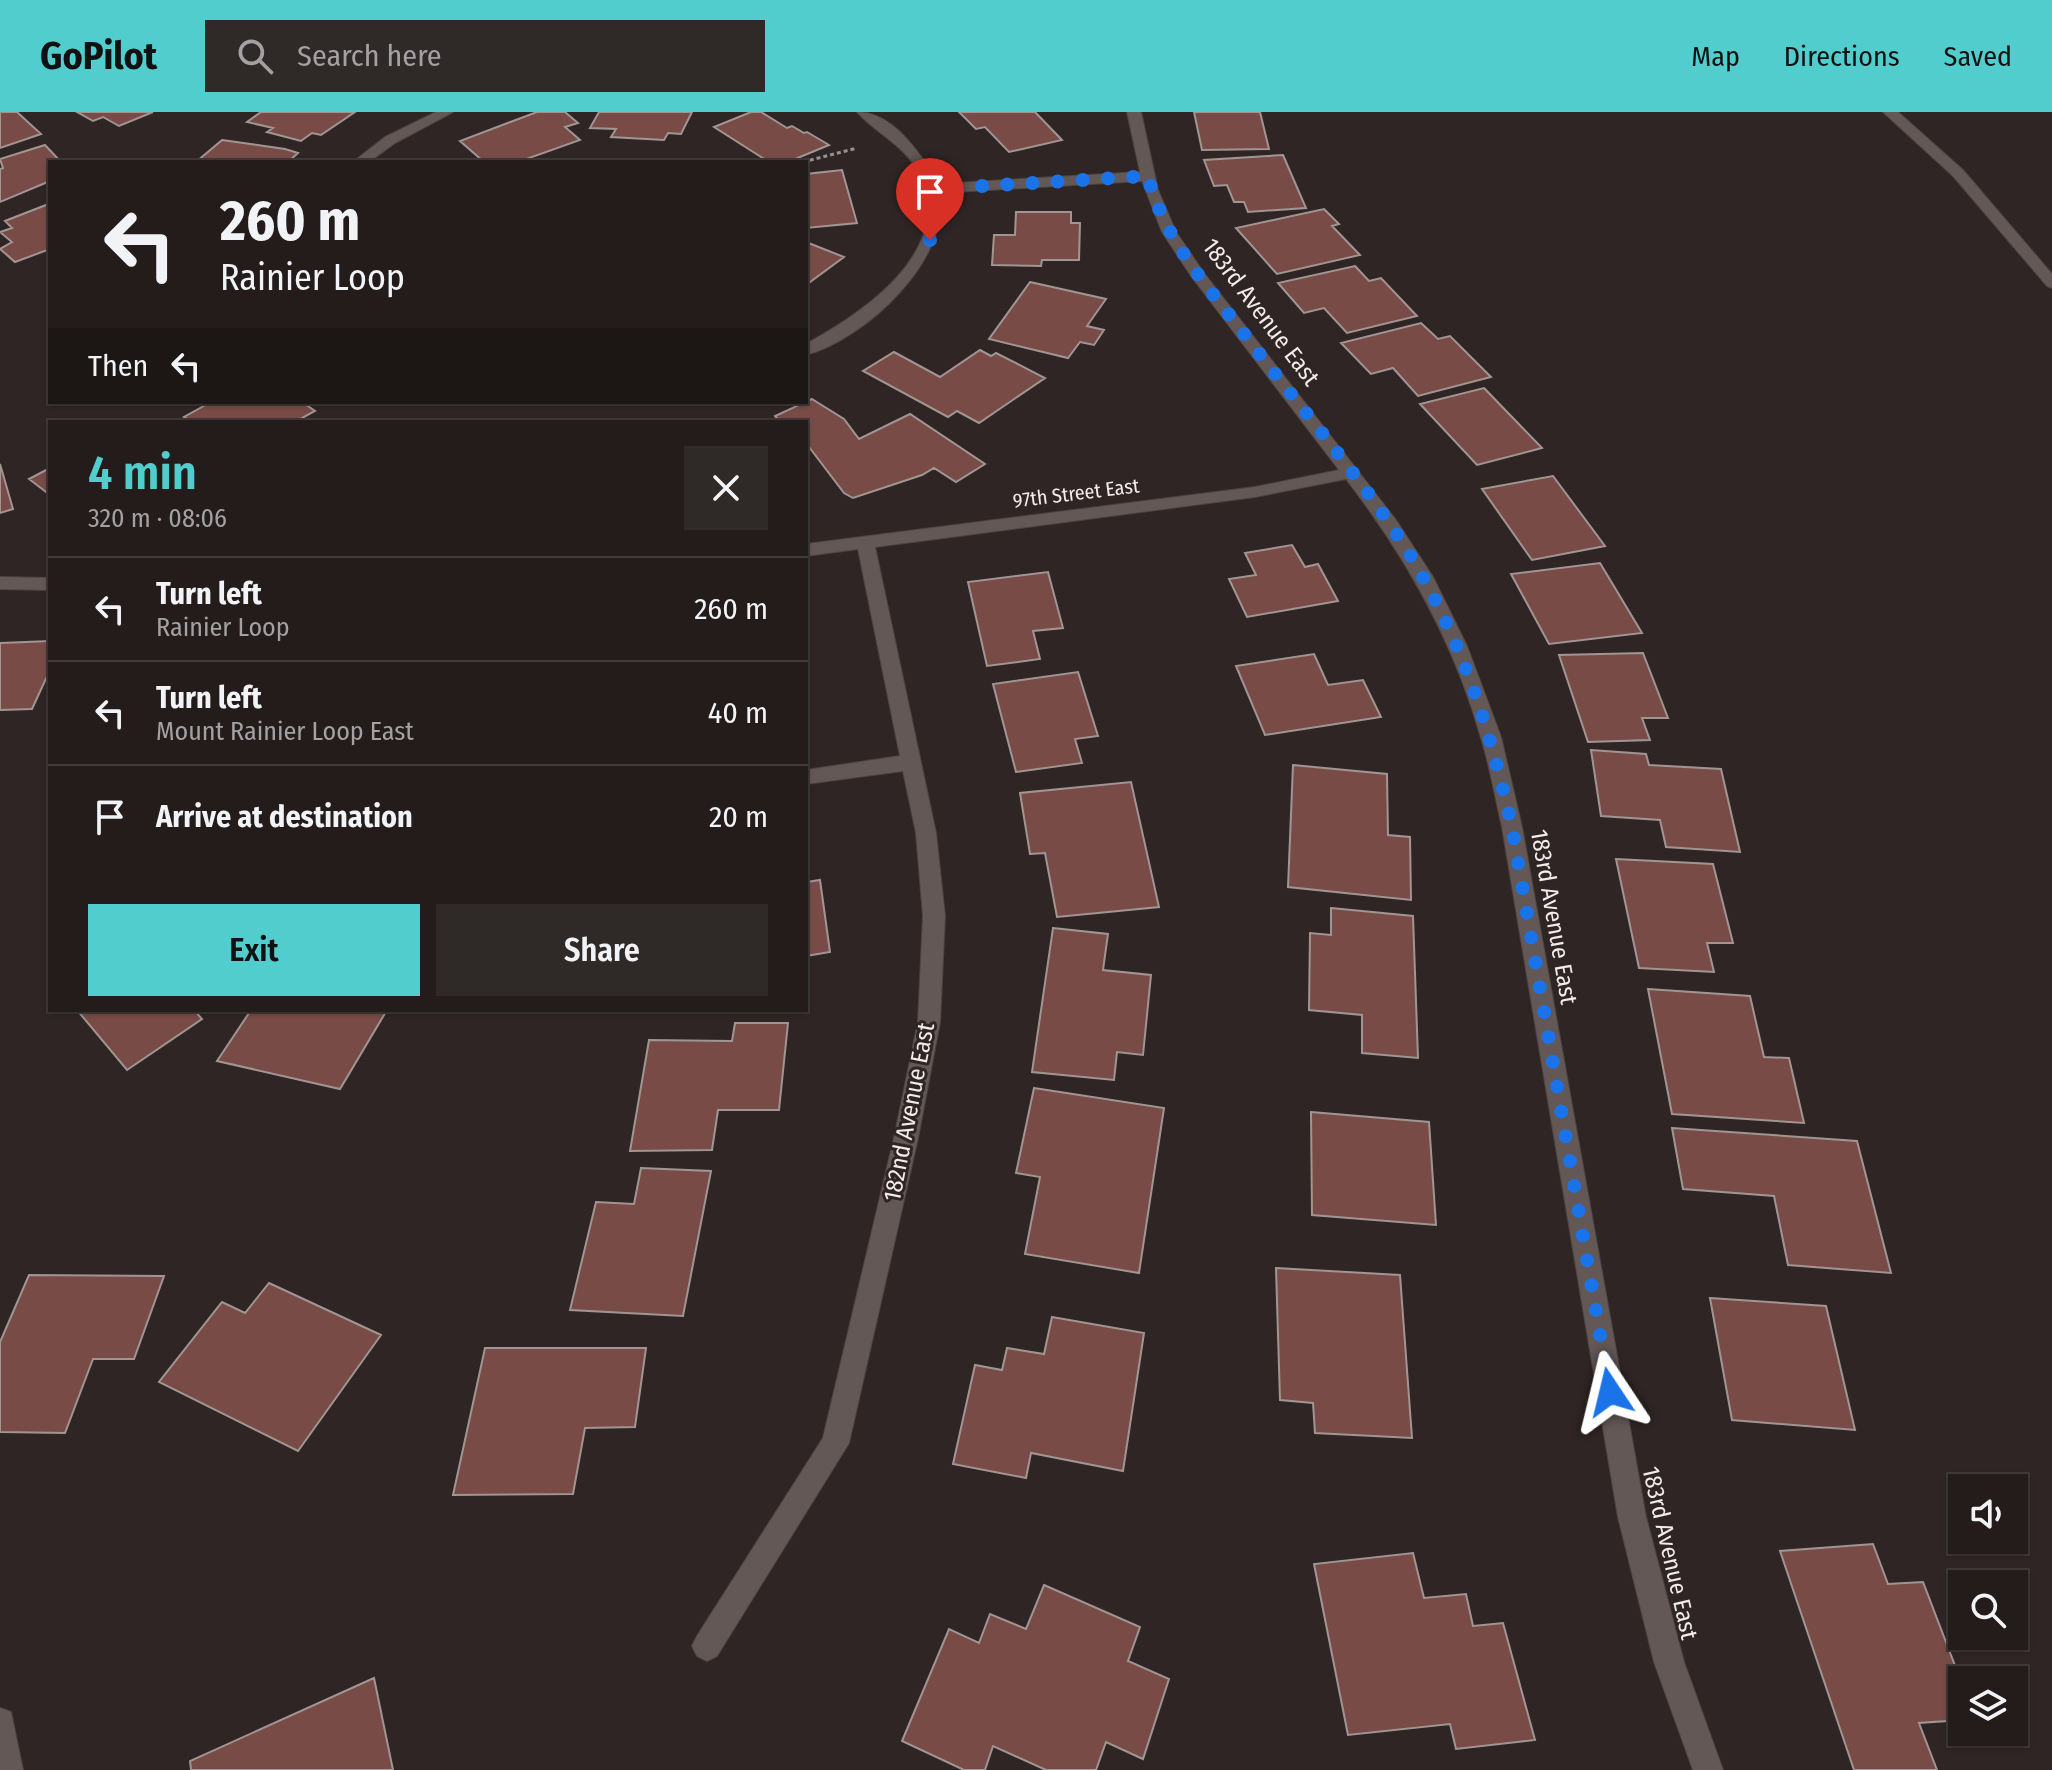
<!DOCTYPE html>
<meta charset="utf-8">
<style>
:root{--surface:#231c1b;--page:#2f2928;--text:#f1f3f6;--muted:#a3a1a3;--line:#403a3a;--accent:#52cdcd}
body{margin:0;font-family:"Fira Sans Condensed",sans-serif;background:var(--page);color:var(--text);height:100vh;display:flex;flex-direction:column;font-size:30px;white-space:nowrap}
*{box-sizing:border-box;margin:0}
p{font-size:26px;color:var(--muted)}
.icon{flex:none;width:44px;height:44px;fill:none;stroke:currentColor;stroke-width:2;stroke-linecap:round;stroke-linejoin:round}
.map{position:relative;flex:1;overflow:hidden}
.sheet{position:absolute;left:48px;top:308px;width:760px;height:592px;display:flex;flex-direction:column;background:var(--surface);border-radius:0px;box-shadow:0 2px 6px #0004,0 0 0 2px var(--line)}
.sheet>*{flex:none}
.top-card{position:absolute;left:48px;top:48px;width:760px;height:244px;border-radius:0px;box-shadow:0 2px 6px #0004,0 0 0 2px var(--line);background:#231c1b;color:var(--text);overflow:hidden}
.buttons{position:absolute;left:1948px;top:1362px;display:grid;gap:16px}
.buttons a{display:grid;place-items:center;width:80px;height:80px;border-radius:0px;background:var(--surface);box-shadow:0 2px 6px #0004,0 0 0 2px var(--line);font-size:40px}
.pin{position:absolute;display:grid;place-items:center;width:68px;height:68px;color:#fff;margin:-82px -34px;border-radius:50% 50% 50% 0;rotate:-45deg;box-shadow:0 0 8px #0007}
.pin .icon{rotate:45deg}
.me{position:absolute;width:88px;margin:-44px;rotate:350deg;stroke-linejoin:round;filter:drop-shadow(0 0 6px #0008)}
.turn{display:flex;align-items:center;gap:28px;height:168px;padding:0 40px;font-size:36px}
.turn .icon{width:104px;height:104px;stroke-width:2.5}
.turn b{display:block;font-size:56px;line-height:68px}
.then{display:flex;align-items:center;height:76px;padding:0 40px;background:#0003;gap:16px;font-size:30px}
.round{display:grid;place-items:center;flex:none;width:84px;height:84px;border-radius:0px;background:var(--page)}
.summary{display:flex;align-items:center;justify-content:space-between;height:136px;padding:0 40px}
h1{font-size:48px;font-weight:600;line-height:60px;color:var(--accent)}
.button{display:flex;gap:16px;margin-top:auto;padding:16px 40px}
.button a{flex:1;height:92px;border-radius:0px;background:var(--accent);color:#111;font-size:32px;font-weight:600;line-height:92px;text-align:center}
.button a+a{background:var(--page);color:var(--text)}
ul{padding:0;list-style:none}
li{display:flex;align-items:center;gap:24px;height:104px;padding:0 40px;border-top:2px solid var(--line)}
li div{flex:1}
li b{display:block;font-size:30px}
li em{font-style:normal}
header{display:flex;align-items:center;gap:48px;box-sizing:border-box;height:112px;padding:0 40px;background:var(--accent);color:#111}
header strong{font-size:38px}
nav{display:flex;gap:44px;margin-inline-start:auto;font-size:28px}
.search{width:560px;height:72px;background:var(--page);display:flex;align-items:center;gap:20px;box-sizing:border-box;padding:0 28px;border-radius:0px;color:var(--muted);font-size:30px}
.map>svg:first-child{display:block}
.building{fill:#794b47;stroke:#a19593;stroke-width:2}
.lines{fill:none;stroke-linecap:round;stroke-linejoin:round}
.minor-casing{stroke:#4c4342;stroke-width:2}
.tertiary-casing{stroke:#4c4342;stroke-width:2}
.path{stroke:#98908f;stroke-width:3;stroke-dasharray:4 3;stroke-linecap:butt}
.minor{fill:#645857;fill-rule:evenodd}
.tertiary{fill:#645857;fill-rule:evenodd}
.route{stroke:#1a73e8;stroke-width:14;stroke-dasharray:0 25.2}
.labels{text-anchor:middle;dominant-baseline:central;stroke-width:6;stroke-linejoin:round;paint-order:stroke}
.far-street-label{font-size:20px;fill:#f3eceb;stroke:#2f2524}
.street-label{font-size:24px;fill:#f3eceb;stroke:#2f2524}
</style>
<header>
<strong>GoPilot</strong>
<div class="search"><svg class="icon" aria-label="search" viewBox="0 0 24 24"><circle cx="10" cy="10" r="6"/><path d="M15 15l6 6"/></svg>Search here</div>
<nav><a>Map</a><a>Directions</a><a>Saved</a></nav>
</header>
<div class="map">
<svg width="2052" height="1658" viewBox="0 0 2052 1658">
<rect width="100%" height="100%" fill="#2f2524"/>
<path class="building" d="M0 0H17L41 22 0 36Z
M77 0H153L119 14 103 5 93 9Z
M261 0H355L321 23 312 21 301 29 267 20 273 16 247 10Z
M537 0H565L578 11 565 15 580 28 518 50H484L460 29Z
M599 0H692L681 22 668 21 664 28 611 25 616 17 590 16Z
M751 0H761L787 16 792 14 804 21 807 20 829 33 788 50H769L714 15Z
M959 0H1035L1062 28 1009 40 985 15 976 17Z
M1194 0H1260L1269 37 1202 38Z
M222 28 285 37 298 41 288 50H196Z
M45 33 61 50H50V69L0 90V57L3 56 0 47Z
M1283 43 1306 96 1248 100 1244 90H1234L1227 73 1214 74 1204 48Z
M842 58 857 111 806 116V62Z
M46 93 50 96V137L15 150 0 137 12 130 0 120 12 116 5 109Z
M1324 97 1339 112 1332 114 1360 143 1277 162 1236 116Z
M1016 100H1071V111H1080L1079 148H1042L1041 154 992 153 994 123H1015Z
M806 130 844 145 806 173Z
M1355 154 1369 169 1381 166 1417 204 1347 221 1324 196 1304 201 1278 171Z
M1030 170 1106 187 1087 214 1104 218 1094 233 1080 230 1068 246 989 227Z
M1421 211 1438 227 1450 224 1491 265 1418 284 1393 256 1371 262 1341 231Z
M980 238 991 244 996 241 1045 266 979 311 957 299 948 305 863 259 894 240 940 265Z
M1484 276 1542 336 1477 353 1420 292Z
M812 287 844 307 859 327 910 302 985 352 956 370 934 356 922 363 853 386 844 381 806 331V310H780L775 304Z
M211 290H302L315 299 295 310H193L184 305Z
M0 352 13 397 0 401Z
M50 356V383L29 367Z
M1553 364 1605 434 1532 448 1482 377Z
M1292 433 1305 455 1318 452 1338 489 1247 505 1229 467 1256 463 1245 441Z
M1600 451 1642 521 1549 532 1511 462Z
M1048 460 1063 516 1033 519 1040 547 987 554 968 470Z
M50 529V558L32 597 0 598V531Z
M1643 541 1668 606H1642L1650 628 1588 630 1559 543Z
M1314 542 1328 573 1363 568 1381 605 1265 623 1236 554Z
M1078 560 1098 624 1075 627 1082 651 1016 660 993 572Z
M1591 638 1646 642 1649 653 1721 657 1740 740 1666 735 1660 708 1601 704Z
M1293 653 1387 662 1388 723 1410 725 1411 788 1288 775Z
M1131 670 1159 795 1057 805 1045 741 1030 742 1020 681Z
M1616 747 1713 752 1733 831H1707L1714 860 1639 856Z
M820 768 830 840 806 844V770Z
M1331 796 1413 804 1418 946 1362 941V903L1309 898 1310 821 1331 823Z
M1053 816 1108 822 1103 858 1151 863 1143 943 1117 940 1114 968 1032 960Z
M1648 877 1750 884 1764 945 1789 946 1804 1011 1672 1002Z
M77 898H194L202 907 127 958Z
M251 898H387L340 977 217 949Z
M735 911H788L779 998H718L712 1038 630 1039 649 928 732 929Z
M1034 976 1164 996 1139 1161 1025 1142 1040 1065 1016 1061Z
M1311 1000 1429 1010 1436 1113 1312 1103Z
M1672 1016 1857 1029 1891 1161 1788 1153 1774 1084 1683 1077Z
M641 1056 711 1059 683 1204 570 1198 596 1090 634 1092Z
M1276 1156 1400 1163 1412 1326 1315 1321 1313 1291 1280 1288Z
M29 1163 164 1164 134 1247H93L65 1321 0 1320V1230Z
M269 1171 381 1223 298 1339 159 1270 222 1190 245 1201Z
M1710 1186 1826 1194 1855 1318 1732 1308Z
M1052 1205 1144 1221 1123 1359 1031 1341 1026 1366 953 1352 975 1253 1002 1258 1007 1236 1044 1242Z
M485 1236H646L635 1315 585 1316 573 1382 453 1383Z
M1873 1432 1888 1472 1923 1470 1962 1572V1608L1919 1611 1937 1658H1854L1780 1439Z
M1413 1441 1424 1486 1466 1482 1473 1514 1503 1511 1535 1628 1456 1637 1450 1612 1348 1623 1314 1452Z
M1044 1473 1140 1515 1128 1549 1169 1567 1143 1647 1106 1630 1096 1658H1046L993 1634 985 1658H964L902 1629 949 1517 979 1531 990 1502 1026 1517Z
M374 1566 393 1658H191L190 1649Z"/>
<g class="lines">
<g class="minor-casing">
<path id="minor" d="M436 0H453L395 31 369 50H353L385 25Z
M857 0C893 0 917 39 936 65L937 72 1140 60 1127 0H1141L1158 78 1176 120 1204 161 1396 408 1433 465 1467 534 1501 625 1522 715 1646 1405 1684 1550 1723 1658H1693L1654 1550 1618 1405 1502 715C1495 685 1490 655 1481 626 1454 530 1407 446 1346 367L1255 385 875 435 936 721 945 804 940 910 918 1026 849 1331 717 1544 707 1549 697 1544 692 1534 697 1524 823 1326 894 1026 918 910 923 804 916 721 903 659 806 672V658L900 644 858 437 806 444V432L1255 375 1339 358 1191 164 1162 120 1142 69 939 81C952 147 865 227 806 243V232C861 202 954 141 921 65 908 35 878 23 857 0Z
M0 465 50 466V478L0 477Z
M0 1596 11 1600 23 1658H0Z"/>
</g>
<g class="tertiary-casing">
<path id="tertiary" d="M1883 0H1898L1963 58 2052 162V176L2047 174 1953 64Z"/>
</g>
<path class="path" d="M803 50 857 36"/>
<use href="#minor" class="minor"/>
<use href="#tertiary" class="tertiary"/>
</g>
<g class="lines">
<path class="route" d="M930 128 935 104 933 77 1148 64C1162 122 1202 168 1238 214 1288 280 1343 344 1390 412 1456 509 1486 602 1512 715L1610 1280"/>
</g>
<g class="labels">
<g class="far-street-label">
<text transform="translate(1076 381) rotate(-7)">97th Street East</text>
</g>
<g class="street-label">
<text transform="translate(1261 200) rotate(53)">183rd Avenue East</text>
<text transform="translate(1554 805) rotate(80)">183rd Avenue East</text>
<text transform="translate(909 1000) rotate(-79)">182nd Avenue East</text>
<text transform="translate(1670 1441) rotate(77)">183rd Avenue East</text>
</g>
</g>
</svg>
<div class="buttons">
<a><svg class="icon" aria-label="sound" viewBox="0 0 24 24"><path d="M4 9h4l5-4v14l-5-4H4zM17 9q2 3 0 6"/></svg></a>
<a><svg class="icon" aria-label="search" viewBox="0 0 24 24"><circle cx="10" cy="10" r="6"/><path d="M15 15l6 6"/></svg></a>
<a><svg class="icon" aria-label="layers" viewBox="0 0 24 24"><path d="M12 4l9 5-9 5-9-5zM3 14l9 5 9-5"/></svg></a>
</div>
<div class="pin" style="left:930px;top:128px;background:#d93025"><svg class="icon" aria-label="arrive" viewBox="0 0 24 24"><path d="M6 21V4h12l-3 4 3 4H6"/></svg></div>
<svg class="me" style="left:1610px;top:1280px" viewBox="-20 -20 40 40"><path d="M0-17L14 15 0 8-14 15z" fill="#1a73e8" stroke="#fff" stroke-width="4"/></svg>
<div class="top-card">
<div class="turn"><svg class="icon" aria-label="left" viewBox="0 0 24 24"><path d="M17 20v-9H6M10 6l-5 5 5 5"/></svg><div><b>260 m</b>Rainier Loop</div></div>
<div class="then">Then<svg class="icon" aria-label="left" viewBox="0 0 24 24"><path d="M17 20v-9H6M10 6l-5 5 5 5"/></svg></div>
</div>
<section class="sheet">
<div class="summary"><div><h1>4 min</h1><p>320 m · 08:06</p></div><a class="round"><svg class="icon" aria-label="close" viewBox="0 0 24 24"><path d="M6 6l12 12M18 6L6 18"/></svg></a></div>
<ul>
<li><svg class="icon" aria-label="left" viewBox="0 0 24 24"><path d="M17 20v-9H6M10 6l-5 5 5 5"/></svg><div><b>Turn left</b><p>Rainier Loop</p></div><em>260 m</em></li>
<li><svg class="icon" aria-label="left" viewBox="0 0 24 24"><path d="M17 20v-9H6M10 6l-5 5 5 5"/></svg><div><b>Turn left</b><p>Mount Rainier Loop East</p></div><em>40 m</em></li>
<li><svg class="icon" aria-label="arrive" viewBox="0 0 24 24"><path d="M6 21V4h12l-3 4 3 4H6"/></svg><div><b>Arrive at destination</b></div><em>20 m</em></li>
</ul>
<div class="button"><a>Exit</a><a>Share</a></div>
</section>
</div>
